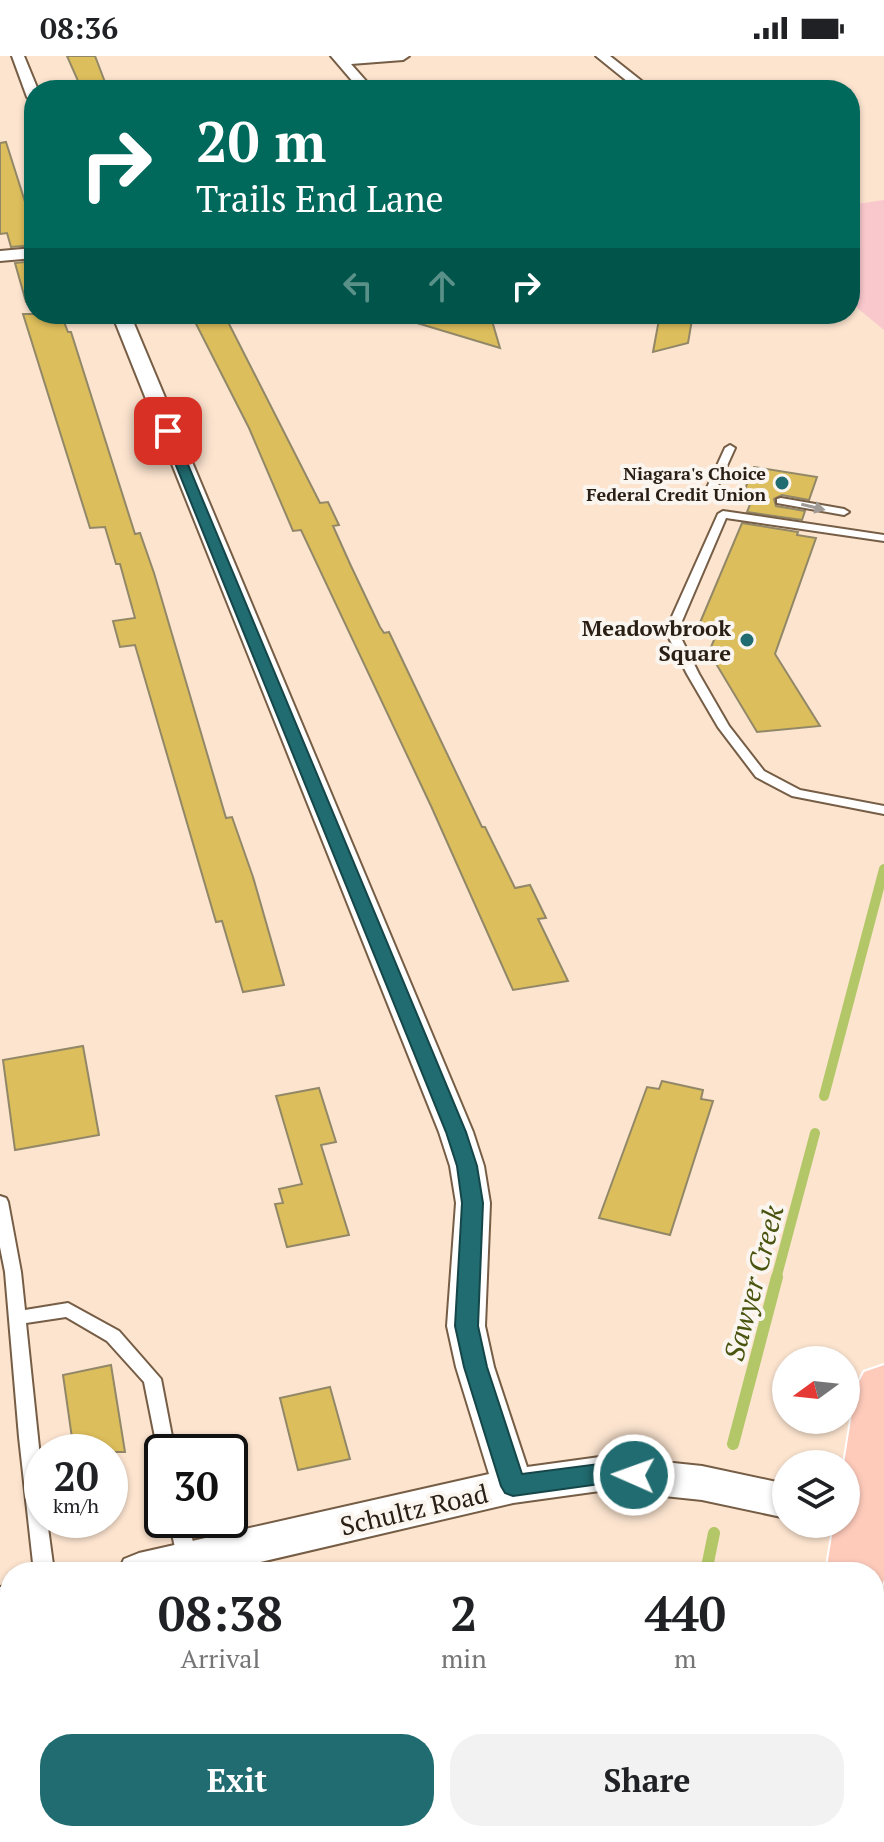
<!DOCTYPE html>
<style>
:root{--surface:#fff;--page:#f2f2f2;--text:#202124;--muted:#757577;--accent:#206c70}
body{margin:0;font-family:"PT Serif",serif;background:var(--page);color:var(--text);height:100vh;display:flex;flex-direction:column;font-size:30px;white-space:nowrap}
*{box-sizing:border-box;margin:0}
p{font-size:26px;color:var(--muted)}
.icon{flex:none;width:44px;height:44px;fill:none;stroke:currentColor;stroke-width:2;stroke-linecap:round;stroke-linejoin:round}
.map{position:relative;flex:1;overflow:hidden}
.panel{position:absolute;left:0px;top:1506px;width:884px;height:280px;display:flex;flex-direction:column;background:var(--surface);border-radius:32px 32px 0 0;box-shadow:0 2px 6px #0004}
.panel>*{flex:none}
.guide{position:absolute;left:24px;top:24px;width:836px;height:244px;border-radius:32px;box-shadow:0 2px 6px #0004;background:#00695c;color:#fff;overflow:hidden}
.needle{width:52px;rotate:255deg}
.tools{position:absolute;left:772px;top:1290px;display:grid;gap:16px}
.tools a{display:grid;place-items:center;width:88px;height:88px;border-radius:50%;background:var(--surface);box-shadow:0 2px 6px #0004;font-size:40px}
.speed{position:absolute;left:24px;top:1378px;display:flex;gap:16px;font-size:40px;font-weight:700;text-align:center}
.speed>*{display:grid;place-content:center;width:104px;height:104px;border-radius:50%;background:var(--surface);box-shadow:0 2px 6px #0004;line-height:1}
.speed small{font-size:20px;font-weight:400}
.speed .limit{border:4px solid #111;border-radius:12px;background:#fff;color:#111}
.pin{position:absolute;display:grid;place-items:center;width:68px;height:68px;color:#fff;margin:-34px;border-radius:16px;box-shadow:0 4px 12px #0006}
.me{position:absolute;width:88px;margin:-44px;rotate:272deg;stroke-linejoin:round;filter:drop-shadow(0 0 6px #0008)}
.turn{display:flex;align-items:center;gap:28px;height:168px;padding:0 40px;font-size:36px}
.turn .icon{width:104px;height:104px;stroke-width:2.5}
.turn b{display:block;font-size:56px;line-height:68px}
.lanes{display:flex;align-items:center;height:76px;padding:0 40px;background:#0003;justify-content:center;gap:40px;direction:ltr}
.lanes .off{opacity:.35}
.eta{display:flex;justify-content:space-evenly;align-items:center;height:136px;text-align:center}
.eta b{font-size:48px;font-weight:800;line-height:56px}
.action{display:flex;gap:16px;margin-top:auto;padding:16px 40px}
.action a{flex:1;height:92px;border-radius:32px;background:var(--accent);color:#fff;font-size:32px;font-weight:800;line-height:92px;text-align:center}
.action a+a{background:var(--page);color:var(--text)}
.status{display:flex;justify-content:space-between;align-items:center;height:56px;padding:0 40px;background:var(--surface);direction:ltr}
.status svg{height:22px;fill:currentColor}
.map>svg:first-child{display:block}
.green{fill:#f9c8cd}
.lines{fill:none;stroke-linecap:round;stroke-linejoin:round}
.stream-far1{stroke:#b3c768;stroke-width:10}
.stream{stroke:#b3c768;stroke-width:12}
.building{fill:#ddbe5c;stroke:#928867;stroke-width:2}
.service-casing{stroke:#765d45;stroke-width:4}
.minor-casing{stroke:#765d45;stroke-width:4}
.primary-casing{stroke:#fff;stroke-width:4}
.service{fill:#fff;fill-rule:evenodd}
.minor{fill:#fff;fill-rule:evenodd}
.primary{fill:#fecbbb;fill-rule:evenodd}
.oneway{fill:#9f9a96}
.route{fill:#206c70;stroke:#154649;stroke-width:2}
.poi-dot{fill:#206c70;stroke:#fbf5f0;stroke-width:3}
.labels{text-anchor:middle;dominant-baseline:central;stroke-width:8;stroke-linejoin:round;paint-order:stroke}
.far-poi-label{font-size:18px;font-weight:bold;fill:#291f15;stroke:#fbf5f0;text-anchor:end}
.poi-label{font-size:22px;font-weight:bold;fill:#291f15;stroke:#fbf5f0;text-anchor:end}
.near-street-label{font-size:26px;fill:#291f15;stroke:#fbf5f0}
.near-water-label{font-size:28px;font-style:italic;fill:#49550f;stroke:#fbf5f0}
</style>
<div class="status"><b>08:36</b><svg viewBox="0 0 49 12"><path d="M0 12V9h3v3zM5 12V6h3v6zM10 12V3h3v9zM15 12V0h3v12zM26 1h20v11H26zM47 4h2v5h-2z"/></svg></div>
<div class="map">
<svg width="884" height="1786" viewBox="0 0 884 1786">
<rect width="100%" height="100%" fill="#fce4cf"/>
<path class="green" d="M884 144V274L850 246V149Z"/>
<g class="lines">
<path class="stream-far1" d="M824 1040 884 813
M776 1223 815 1077"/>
<path class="stream" d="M733 1388 777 1221
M706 1516 714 1477
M652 1786 654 1776"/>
</g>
<path class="building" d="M67 0H95L108 34H82Z
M6 86 34 174V189L11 191 7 177 0 178V87Z
M34 205V245L26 246 15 207Z
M23 258H61L68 276H71L135 478 140 477 154 517 226 762 232 761 253 821 284 929 243 936 222 865 216 866 135 589 120 591 113 565 135 562 120 508H116L105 471 90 472Z
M191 258H224L320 447 328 446 339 469 333 470 351 510 380 571 384 577 389 576 482 771H485L515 832 530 829 546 862 538 863 568 925 513 934 431 750 301 474 293 475 249 372Z
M408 258H490L500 292 407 264Z
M660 258H693L688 287 653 296Z
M754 411 817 421 809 444 782 439 774 443 776 450 805 455 802 464 747 456 751 446 765 447 768 444 766 437 745 433Z
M742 467 798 476 797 479 816 482 775 598 820 670 757 676 709 596 719 572 699 569Z
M83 990 99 1079 15 1094 3 1004Z
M662 1025 703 1034 701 1043 713 1045 670 1179 599 1162 647 1031 659 1033Z
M319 1032 336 1086 321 1089 349 1179 287 1191 275 1148 283 1147 279 1133 302 1128 276 1040Z
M111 1309 125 1396H74L63 1319Z
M330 1331 350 1403 298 1414 280 1342Z"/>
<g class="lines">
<g class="service-casing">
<path id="service" d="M730 389 735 392 716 434 761 439 765 440V444L710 439 705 436 725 392Z
M781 442 844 453 849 456 844 459 777 447V443Z
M723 455 884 479V485L726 462 682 565 681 582 699 618 729 670 764 715 800 734 884 750V758L792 740 756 721 718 671 687 618 669 582 670 565 718 458Z
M0 1140 6 1142 8 1146 21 1216 25 1254 68 1247 119 1275 161 1323 175 1396H162V1402L159 1401 144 1326 107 1285 66 1261 26 1267 42 1420V1464H47L54 1516H34L19 1381 5 1216 0 1191Z
M169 1464H189L196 1504 193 1510 186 1513 179 1510Z"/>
</g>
<g class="minor-casing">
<path id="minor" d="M12 0H24L38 34H34V45L27 41Z
M331 0H409L403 4 351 8 374 34H360Z
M596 0H610L653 34H638Z
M34 192V202L0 205V195Z
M112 258H130L473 1076 484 1110 490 1147 485 1270 494 1311 527 1411 607 1400 702 1410 786 1428V1462L702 1444 607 1434 513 1447 218 1516H118L124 1503 139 1497 489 1418 456 1311 447 1270 456 1147 450 1110 439 1076Z
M542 258H601L598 262 569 266 545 262Z
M10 1529V1567L0 1569V1531Z"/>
</g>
<g class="primary-casing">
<path id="primary" d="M884 1309V1524L879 1535 874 1537V1516H826L834 1468H846V1408H844L856 1332 864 1316Z
M791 1776H861L860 1786H790Z"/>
</g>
<use href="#service" class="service"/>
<use href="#minor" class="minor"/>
<use href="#primary" class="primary"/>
</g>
<defs><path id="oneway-solid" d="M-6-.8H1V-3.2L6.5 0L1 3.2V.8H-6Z" transform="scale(2)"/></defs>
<use class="oneway" href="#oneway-solid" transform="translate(813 451) rotate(13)"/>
<path class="route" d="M168 371 174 375 466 1076 477 1110 483 1147 478 1270 487 1311 522 1418 607 1407 642 1412 646 1419 642 1427 634 1430 607 1427 513 1440 505 1437 501 1430 464 1311 455 1270 462 1147 457 1110 446 1076 162 375Z"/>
<g class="poi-dot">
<circle cx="782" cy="427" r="8"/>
<circle cx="747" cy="584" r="8"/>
</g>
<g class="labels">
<g class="far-poi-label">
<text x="766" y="417">Niagara's Choice<tspan x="766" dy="21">Federal Credit Union</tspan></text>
</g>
<g class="poi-label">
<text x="731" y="571">Meadowbrook<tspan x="731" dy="25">Square</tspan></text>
</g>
<g class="near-street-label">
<text transform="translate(414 1453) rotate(-13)">Schultz Road</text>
</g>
<g class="near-water-label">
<text transform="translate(753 1227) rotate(-75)">Sawyer Creek</text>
</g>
</g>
</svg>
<div class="tools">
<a><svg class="needle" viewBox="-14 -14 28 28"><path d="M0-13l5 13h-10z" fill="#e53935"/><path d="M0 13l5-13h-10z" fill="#757577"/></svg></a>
<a><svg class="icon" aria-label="layers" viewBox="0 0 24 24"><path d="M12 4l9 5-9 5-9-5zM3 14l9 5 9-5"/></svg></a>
</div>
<div class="speed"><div>20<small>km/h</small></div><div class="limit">30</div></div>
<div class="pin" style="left:168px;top:375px;background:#d93025"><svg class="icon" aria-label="arrive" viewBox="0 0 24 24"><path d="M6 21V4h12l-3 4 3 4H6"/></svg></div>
<svg class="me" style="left:634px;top:1419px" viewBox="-20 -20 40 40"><circle r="17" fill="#206c70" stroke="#fff" stroke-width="3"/><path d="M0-11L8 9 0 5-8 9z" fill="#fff"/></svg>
<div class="guide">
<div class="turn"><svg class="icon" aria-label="right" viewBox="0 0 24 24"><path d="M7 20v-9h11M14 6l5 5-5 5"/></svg><div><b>20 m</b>Trails End Lane</div></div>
<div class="lanes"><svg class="icon off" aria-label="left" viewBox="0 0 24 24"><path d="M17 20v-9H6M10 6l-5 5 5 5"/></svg><svg class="icon off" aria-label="ahead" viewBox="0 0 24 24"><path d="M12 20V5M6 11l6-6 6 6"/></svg><svg class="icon" aria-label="right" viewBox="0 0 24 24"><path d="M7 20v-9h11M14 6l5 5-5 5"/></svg></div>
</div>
<section class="panel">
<div class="eta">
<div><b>08:38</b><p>Arrival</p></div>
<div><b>2</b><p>min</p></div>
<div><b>440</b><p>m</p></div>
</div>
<div class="action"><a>Exit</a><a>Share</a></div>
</section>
</div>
